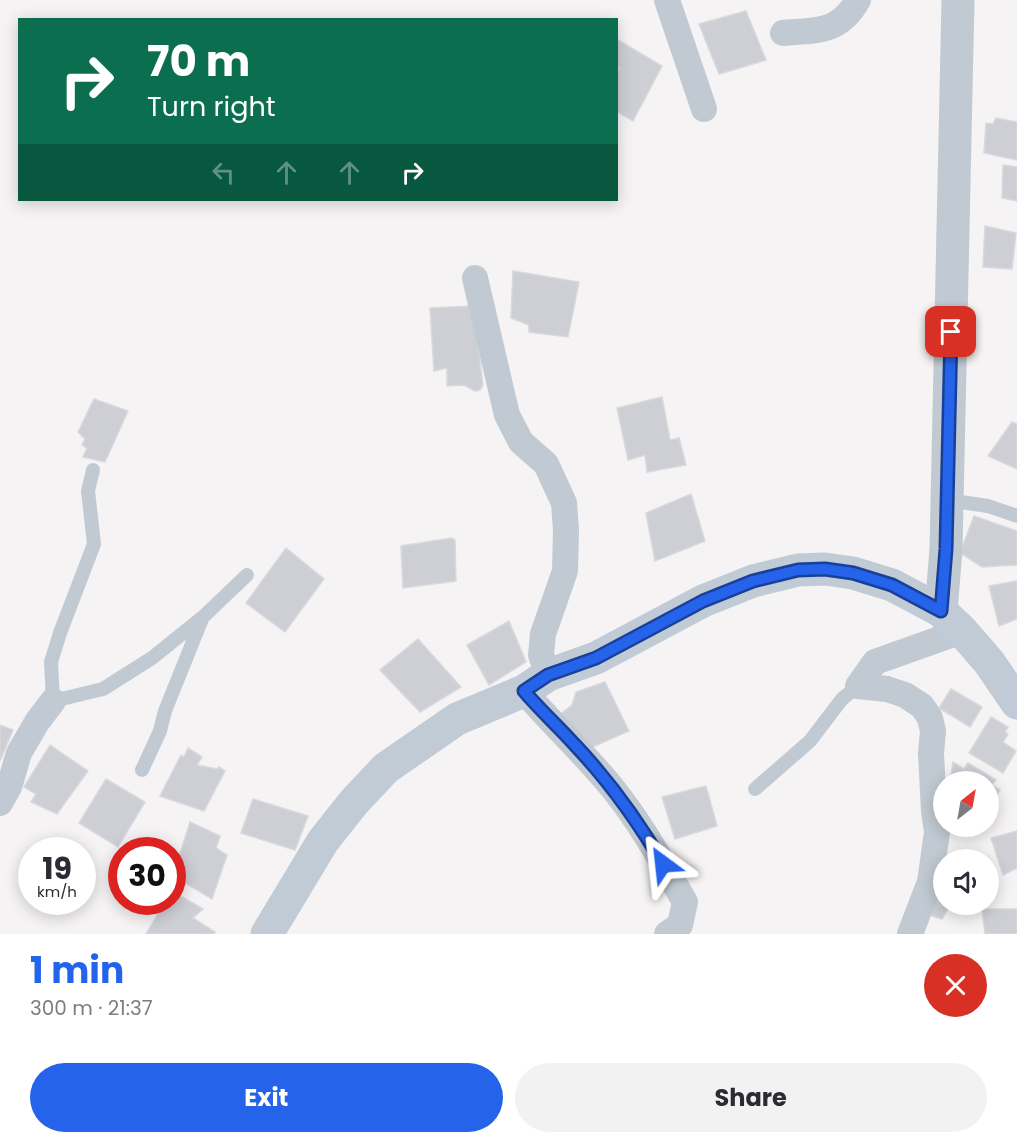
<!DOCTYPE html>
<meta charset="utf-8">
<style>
:root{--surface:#fff;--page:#f2f2f3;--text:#2b2b33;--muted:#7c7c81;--accent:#2563eb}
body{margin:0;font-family:Poppins,sans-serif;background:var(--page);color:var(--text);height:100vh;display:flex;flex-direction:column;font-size:22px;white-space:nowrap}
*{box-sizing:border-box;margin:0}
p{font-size:20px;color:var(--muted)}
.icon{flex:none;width:33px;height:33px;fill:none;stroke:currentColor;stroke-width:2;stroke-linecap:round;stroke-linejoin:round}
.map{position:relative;height:934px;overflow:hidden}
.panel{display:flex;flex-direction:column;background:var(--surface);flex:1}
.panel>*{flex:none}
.banner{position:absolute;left:18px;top:18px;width:600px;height:183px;border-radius:0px;box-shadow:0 3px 15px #0003;background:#0b6e4f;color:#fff;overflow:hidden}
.needle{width:39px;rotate:31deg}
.tools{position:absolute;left:933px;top:771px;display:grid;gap:12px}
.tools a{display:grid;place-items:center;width:66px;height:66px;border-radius:50%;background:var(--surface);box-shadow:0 3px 15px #0003;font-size:30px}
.speed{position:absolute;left:18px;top:837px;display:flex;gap:12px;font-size:30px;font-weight:700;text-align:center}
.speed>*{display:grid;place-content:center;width:78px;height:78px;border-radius:50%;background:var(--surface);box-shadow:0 3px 15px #0003;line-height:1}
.speed small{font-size:15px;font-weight:400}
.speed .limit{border:9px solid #d22;background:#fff;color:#111}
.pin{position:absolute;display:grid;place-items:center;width:51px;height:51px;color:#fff;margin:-26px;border-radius:12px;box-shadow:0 3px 9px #0006}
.me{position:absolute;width:66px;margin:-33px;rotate:330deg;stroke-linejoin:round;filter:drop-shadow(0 0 4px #0008)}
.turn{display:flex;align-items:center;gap:21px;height:126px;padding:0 30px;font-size:27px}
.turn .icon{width:78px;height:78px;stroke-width:2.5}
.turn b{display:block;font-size:42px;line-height:51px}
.lanes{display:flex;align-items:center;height:57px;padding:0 30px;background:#0003;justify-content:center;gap:30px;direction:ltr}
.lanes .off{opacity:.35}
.round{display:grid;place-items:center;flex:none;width:63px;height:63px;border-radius:32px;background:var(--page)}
.head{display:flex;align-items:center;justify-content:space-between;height:102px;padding:0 30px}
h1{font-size:36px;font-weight:700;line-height:45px;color:var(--accent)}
.button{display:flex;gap:12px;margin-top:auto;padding:12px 30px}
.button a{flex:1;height:69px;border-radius:36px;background:var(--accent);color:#fff;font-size:24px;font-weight:700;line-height:69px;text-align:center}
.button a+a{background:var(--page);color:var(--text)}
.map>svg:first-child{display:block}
.building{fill:#cdcfd5;stroke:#d7d9de;stroke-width:1.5}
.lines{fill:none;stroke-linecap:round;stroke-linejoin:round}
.service{stroke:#c1cad2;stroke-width:14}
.minor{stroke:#c1cad2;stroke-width:26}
.tertiary{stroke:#c1cad2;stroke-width:33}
.secondary{stroke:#c1cbd6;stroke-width:33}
.route-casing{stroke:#184099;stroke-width:15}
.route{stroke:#2563eb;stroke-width:10}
</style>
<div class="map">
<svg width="1017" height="934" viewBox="0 0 1017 934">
<rect width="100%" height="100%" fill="#f5f3f3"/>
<path class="building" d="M746 11 766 60 719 74 699 24Z
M618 40 662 66 633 121 616 111V75L620 68 616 66V42Z
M996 118 1017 122V160L984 153 986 123 993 124Z
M1003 165 1017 167V201L1002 198Z
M985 226 1016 233 1012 269 983 267Z
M513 271 579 282 568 337 529 332V325L511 318Z
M473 306 483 385 480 390 475 391 464 385 447 386V368L434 371 430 308Z
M662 397 670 440 679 438 686 465 647 472 645 455 628 460 617 408Z
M94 399 128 411 105 462 83 457 87 448 82 445 85 439 78 432Z
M1012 422 1017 424V469L988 456Z
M691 494 705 541 655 561 646 513Z
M974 516 1017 531V565L982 567 960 553Z
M452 538 455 540 456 581 403 588 401 546Z
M286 548 324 579 285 632 246 603Z
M1017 581V619L999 626 989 586Z
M509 621 526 662 489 685 467 645Z
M418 639 461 687 420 712 380 670Z
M605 682 629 731 588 749 558 716 572 705 576 692Z
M951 689 982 707 970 727 939 708Z
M991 717 1008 727 1005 732 1008 734 1003 742 1016 751 1003 773 969 753Z
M0 725 13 730 0 761Z
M50 745 88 771 57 814 31 802 36 794 24 787Z
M188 748 202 757 197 765 217 769 219 767 225 771 204 811 160 796 181 755 184 757Z
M953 762 964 769 968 763 996 780 992 785 1000 790 988 810V782H950Z
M106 779 145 802 118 847 79 823Z
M706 786 717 826 675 839 662 797Z
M253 799 308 816 295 850 241 833Z
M190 822 220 836 216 848 227 855 212 899 173 876Z
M1017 831V868L1003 875 991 838Z
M939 886 944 888V904H951L942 919 926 914Z
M172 891 203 909 193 918 215 932 214 934H146L165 902H172Z
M982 909H1017V934H985Z"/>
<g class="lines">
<path class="service" d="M93 470 88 491 94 544 60 633 51 662 53 701 103 689 152 658 203 617 247 575
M947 500 988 506 1017 516
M142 770 160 731 165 711 202 619
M755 789 810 741 842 699 858 686"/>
<path class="minor" d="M667 0 704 109
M783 33C818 30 839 33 858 0
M475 278 507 415 521 442 546 464 564 503 566 530 565 571 543 634 541 655 548 675
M858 686 887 689 905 695 922 706 930 718 933 731 931 753 934 811 937 832 930 882 910 934
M858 686 875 662 962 631
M524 691C553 725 586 755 614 790 642 825 663 864 685 902L680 925 667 934
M0 803 9 787 19 753 37 722 53 701"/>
<path class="tertiary" d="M941 611 946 549 958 0"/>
<path class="secondary" d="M267 934 323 841 354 802 386 768 457 719 524 691 548 675 596 658 703 601 753 581 798 570 825 569 853 573 892 585 941 611 962 631 989 662 1017 703"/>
</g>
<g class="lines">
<g class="route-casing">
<path id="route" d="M663 864C638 821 609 781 575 745 558 726 540 710 524 691L548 675 596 658 703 601 753 581 798 570 825 569 853 573 892 585 941 611 946 549 951 332"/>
</g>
<use href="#route" class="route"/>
</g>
</svg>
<div class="tools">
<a><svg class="needle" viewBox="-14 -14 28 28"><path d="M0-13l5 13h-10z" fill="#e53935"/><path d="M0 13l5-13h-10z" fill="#7c7c81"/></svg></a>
<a><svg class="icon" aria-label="sound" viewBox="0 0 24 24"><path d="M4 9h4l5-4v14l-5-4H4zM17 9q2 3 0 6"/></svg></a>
</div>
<div class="speed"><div>19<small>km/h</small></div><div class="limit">30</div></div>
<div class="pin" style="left:951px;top:332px;background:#d93025"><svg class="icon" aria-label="arrive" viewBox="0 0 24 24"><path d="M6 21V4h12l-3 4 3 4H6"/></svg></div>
<svg class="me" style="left:663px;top:864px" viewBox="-20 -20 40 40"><path d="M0-17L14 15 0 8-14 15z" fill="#2563eb" stroke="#fff" stroke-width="4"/></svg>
<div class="banner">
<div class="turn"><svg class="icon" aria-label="right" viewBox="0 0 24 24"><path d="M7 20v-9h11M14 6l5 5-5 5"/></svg><div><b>70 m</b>Turn right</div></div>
<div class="lanes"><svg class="icon off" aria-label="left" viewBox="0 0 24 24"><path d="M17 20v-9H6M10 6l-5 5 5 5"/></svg><svg class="icon off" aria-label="ahead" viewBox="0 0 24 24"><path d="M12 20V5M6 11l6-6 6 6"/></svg><svg class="icon off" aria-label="ahead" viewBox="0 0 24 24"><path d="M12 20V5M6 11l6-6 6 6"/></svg><svg class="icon" aria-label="right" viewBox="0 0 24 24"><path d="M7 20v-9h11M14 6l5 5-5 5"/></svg></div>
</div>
</div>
<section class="panel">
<div class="head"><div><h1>1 min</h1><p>300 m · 21:37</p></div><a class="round" style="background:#d93025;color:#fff"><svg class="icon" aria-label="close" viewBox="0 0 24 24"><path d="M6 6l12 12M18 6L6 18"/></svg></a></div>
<div class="button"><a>Exit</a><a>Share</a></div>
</section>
